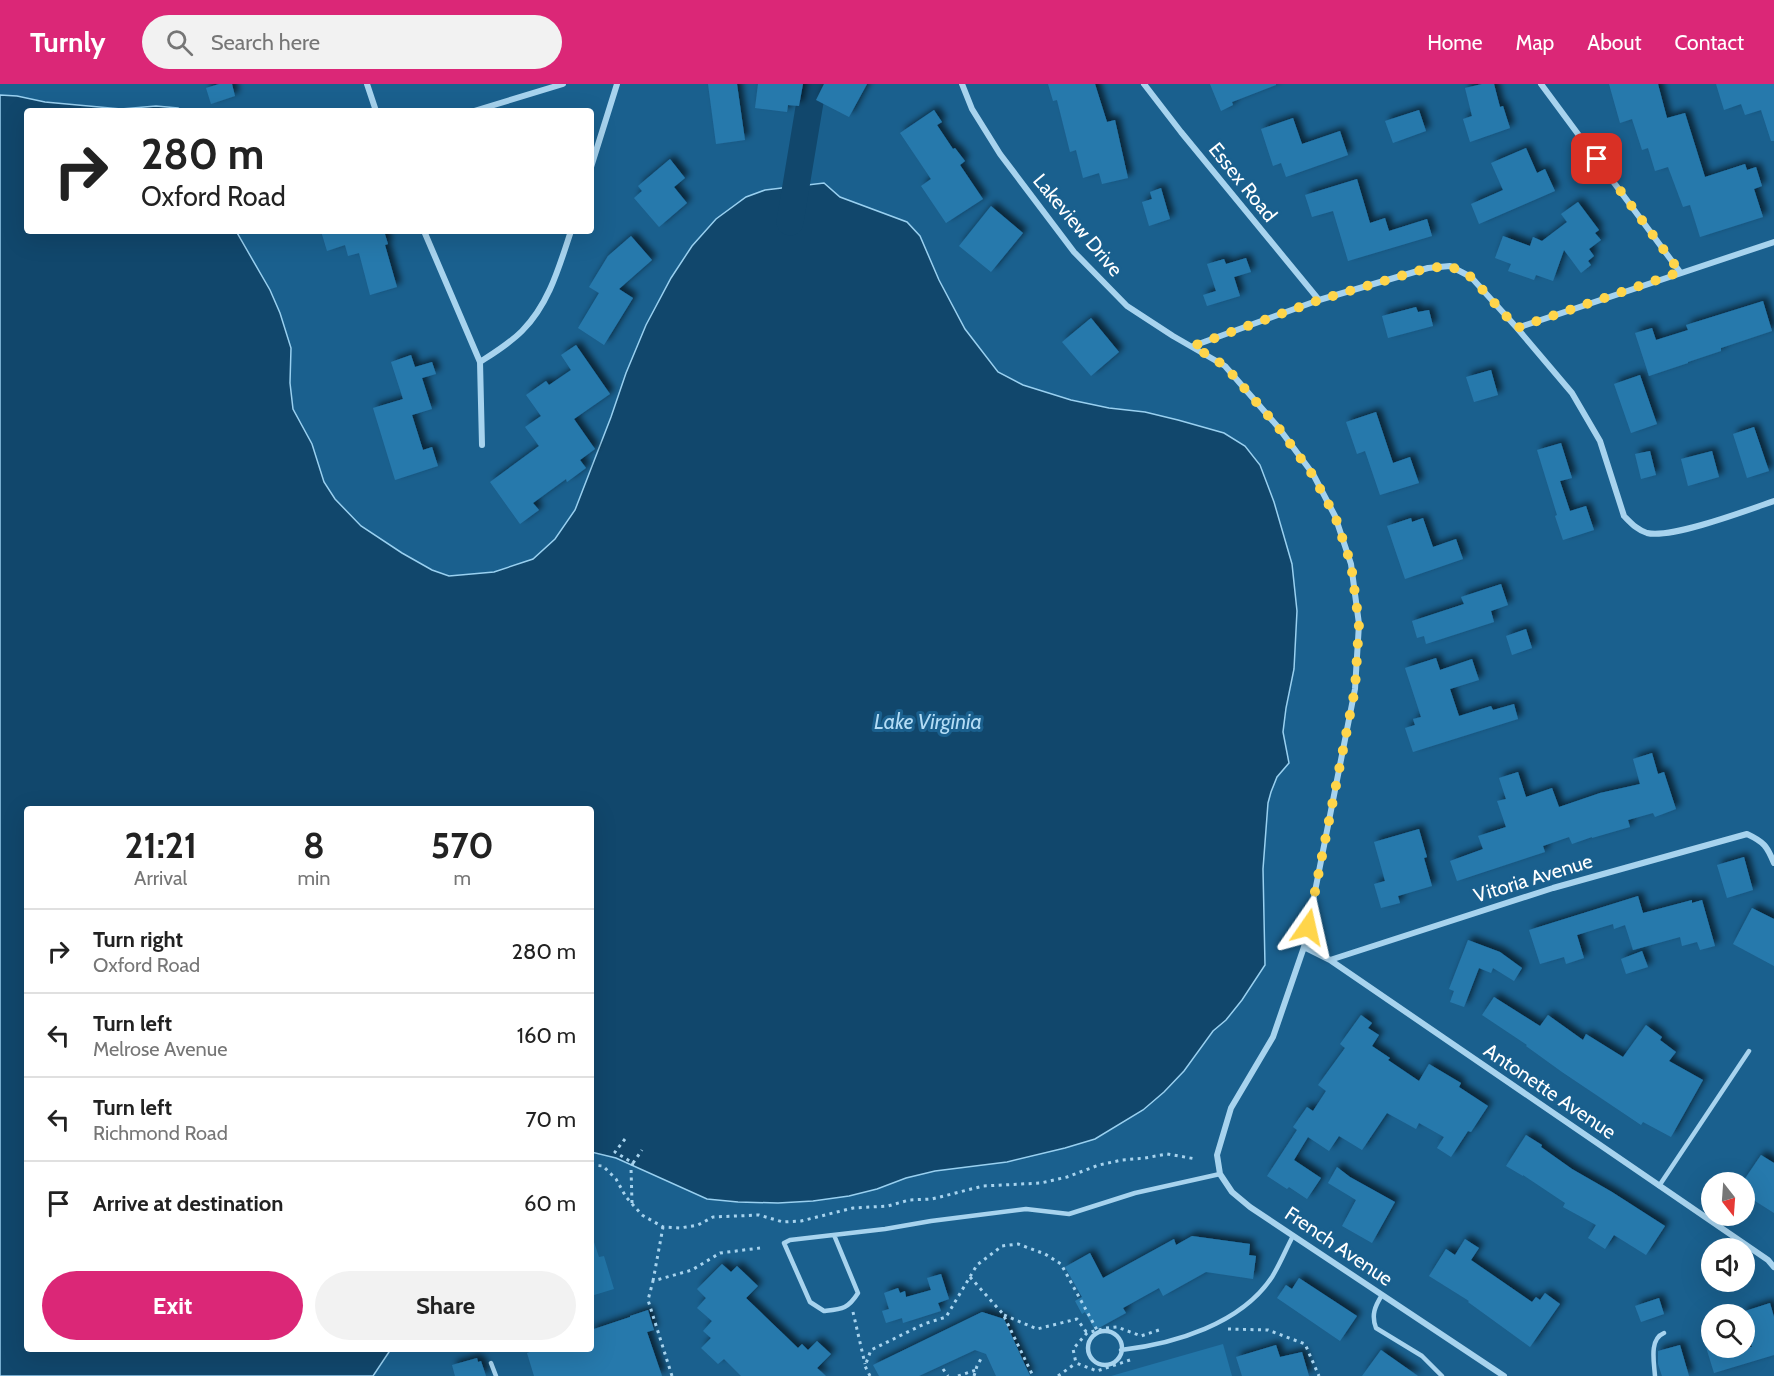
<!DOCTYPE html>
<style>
:root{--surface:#fff;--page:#f2f2f2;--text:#222;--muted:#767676;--line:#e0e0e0;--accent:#db2777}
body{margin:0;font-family:Cabin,sans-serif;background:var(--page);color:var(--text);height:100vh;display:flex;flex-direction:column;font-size:22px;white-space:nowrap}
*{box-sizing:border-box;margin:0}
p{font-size:20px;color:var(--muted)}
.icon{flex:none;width:33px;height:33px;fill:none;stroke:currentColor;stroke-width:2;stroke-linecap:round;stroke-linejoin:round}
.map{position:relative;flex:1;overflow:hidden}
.sheet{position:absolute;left:24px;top:722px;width:570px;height:546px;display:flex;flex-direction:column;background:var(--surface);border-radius:6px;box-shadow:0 6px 24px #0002}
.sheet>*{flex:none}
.hud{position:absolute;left:24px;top:24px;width:570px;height:126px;border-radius:6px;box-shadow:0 6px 24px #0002;background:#fff;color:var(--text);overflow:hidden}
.needle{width:39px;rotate:163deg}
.fabs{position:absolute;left:1701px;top:1088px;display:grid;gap:12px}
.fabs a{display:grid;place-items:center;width:54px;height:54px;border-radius:50%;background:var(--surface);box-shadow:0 6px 24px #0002;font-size:30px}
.pin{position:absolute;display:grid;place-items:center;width:51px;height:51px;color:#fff;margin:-26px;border-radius:12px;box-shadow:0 3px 9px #0006}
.me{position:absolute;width:66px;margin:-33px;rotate:11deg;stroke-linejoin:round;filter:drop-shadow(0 0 4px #0008)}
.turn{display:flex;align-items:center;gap:21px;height:126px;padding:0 18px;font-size:27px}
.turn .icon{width:78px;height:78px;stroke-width:2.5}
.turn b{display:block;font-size:42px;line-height:51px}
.eta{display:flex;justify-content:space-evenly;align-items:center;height:102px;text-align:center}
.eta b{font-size:36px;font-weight:800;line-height:42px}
.primary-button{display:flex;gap:12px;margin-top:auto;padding:12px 18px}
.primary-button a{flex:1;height:69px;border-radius:36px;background:var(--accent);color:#fff;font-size:24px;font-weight:800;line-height:69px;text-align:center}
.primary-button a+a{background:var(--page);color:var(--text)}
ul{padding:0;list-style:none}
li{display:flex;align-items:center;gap:18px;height:84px;padding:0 18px;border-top:2px solid var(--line)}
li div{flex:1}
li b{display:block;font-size:22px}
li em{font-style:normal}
header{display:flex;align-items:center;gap:36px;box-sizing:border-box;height:84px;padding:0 30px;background:var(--accent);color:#fff}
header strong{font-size:28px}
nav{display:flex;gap:33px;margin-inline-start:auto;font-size:21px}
.search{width:420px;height:54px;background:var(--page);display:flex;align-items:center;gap:15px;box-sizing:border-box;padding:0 21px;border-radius:33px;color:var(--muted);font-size:22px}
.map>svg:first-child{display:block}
.green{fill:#2275a7}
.water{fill:#11476c;stroke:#99d0f0;stroke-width:1.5}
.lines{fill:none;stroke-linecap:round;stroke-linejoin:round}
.river{stroke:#11476c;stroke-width:27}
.building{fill:#2879ac;filter:url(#shadow)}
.path{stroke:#a7d3ee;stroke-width:3;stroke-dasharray:3 4.5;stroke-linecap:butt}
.service{stroke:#a7d3ee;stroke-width:4.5}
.minor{stroke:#a7d3ee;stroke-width:6}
.route{stroke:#ffd54a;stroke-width:10;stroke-dasharray:0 18}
.labels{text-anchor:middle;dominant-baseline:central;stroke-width:6;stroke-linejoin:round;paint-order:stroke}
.street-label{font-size:20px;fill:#fff;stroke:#1a608e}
.water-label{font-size:21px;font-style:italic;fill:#b3dcf5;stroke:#1a608e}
</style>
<header>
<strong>Turnly</strong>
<div class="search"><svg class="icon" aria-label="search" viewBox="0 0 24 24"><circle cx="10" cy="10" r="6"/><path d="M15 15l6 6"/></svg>Search here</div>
<nav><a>Home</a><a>Map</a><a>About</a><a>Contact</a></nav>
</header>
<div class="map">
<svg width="1774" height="1292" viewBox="0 0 1774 1292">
<defs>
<filter id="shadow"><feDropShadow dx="4.5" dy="-4.5" stdDeviation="3" flood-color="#0009"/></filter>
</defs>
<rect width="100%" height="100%" fill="#1a608e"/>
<path class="green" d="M591 1149 599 1173 604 1172 614 1205 591 1212Z
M1223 1260 1232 1292H1111Z"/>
<path class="water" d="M0 11 17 12 45 18 121 25 156 22 178 24 183 27H27V147H236L270 206 280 229 291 264 290 299 293 325 312 360 324 398 335 415 361 442 402 469 432 486 449 492 494 488 533 475 555 455 575 426 611 333 626 289 646 241 671 194 692 162 716 135 746 113 765 106 824 99 840 113 907 138 920 152 939 196 965 245 998 288 1023 301 1071 316 1109 324 1145 328 1178 336 1224 349 1245 362 1260 381 1274 418 1292 480 1297 527 1294 585 1286 624 1283 648 1289 679 1277 693 1271 708 1268 719 1263 785 1265 881 1242 916 1226 936 1213 947 1184 987 1164 1008 1143 1026 1095 1055 1065 1064 1007 1078 935 1087 906 1094 877 1105 849 1112 813 1117 778 1119 738 1118 707 1115 616 1074 591 1068V724H27V1264L391 1265 373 1292H0Z"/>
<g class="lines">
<path class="river" d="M790 138 813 0"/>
</g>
<path class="building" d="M219 0H232L235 12 211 20 206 4Z
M708 0H737L745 56 716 60Z
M758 0H803L799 22 788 21 787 28 755 24Z
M824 0H867L849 33 816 16Z
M1048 0H1095L1107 38 1115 36 1128 94 1102 100 1099 89 1083 94 1076 66 1070 68 1057 16 1053 17Z
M1210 0H1276V1L1232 18 1233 21 1221 27Z
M1482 0H1494L1500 23 1503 22 1510 44 1470 58 1463 35 1472 32 1465 4Z
M1609 0H1658L1667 34 1685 29 1705 93 1745 80 1747 86 1756 83 1762 102 1754 105 1763 133 1700 153 1690 121 1683 123 1668 83 1655 87 1648 64 1642 66 1632 35 1620 39Z
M1716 0H1774V57H1771L1761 26 1745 31 1741 20 1724 26Z
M934 26 942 38 937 41 953 65 955 64 965 77 960 81 983 115 946 139 921 102 931 95 900 49Z
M1419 26 1426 47 1393 59 1385 37Z
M1293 34 1302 60 1340 47 1348 71 1286 93 1281 79 1273 82 1261 45Z
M1526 64 1537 89 1545 85 1555 107 1479 140 1471 120 1503 106 1491 79Z
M670 75 685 94 674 103 687 119 659 143 634 114 642 107 638 102Z
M1357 95 1370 139 1385 134 1389 147 1427 135 1432 152 1348 177 1333 127 1312 133 1305 111Z
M1161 104 1170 135 1149 142 1142 118 1152 115 1150 108Z
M1578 118 1599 146 1595 149 1601 156 1589 165 1594 172 1588 177 1591 181 1581 189 1564 166 1553 197 1536 191 1534 196 1508 187 1511 180 1495 174 1503 152 1530 162 1533 153 1542 157 1567 138 1561 130Z
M991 122 1023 149 991 188 959 162Z
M321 147H384L388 160 385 161 397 203 370 211 359 169 348 172 345 161 327 167Z
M631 152 652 176 619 205 633 214 604 261 578 244 599 209 589 203 608 172Z
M1246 174 1251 188 1234 193 1240 212 1207 222 1203 211 1216 207 1207 180 1224 175 1226 180Z
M1763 217 1772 247 1721 264V267L1688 278V279L1649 292 1635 249 1652 244 1656 256 1688 246 1686 241Z
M1416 223 1418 228 1429 226 1433 242 1388 254 1382 232Z
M1091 234 1119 268 1091 292 1062 258Z
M576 261 610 310 574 335 595 365 580 376 586 384 567 398 566 395 533 419 539 426 520 440 490 398 539 362 525 343 541 332 526 311 546 297 549 301 571 286 561 271Z
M411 271 415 283 432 278 436 290 422 294 432 325 412 331 423 366 432 363 438 382 395 396 373 324 403 315 391 278Z
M1491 286 1498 311 1474 318 1466 293Z
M1640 291 1657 340 1631 349 1614 300Z
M1376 328 1393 379 1410 373 1419 399 1380 411 1365 367 1357 370 1346 338Z
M1754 343 1769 387 1747 394 1733 350Z
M1561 359 1572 394 1560 397 1570 427 1586 422 1594 446 1563 456 1555 432 1557 431 1537 366Z
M1650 367 1656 391 1641 395 1635 370Z
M1712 367 1719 393 1688 402 1681 375Z
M1411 434 1412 438 1423 434 1433 463 1456 455 1463 475 1405 495 1387 442Z
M1501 500 1508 521 1491 527 1494 538 1426 560 1424 552 1417 554 1412 537 1464 520 1461 513Z
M1526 545 1532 564 1512 571 1506 552Z
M1436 574 1440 586 1472 575 1479 596 1450 605 1459 632 1491 622 1493 626 1514 620 1518 635 1413 668 1405 644 1415 641 1413 635 1421 633 1405 584Z
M1652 669 1658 690 1664 688 1676 725 1655 733 1653 729 1628 736 1630 743 1592 754V753L1572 760 1569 753 1543 762 1545 768 1457 797 1450 777 1483 765 1478 752 1506 743 1497 717 1506 715 1499 694 1518 688 1526 713 1552 704 1559 723 1600 709 1640 700 1633 675Z
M1419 745 1427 773 1424 774 1432 802 1398 812 1400 819 1381 824 1374 800 1385 797 1374 758Z
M1744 773 1753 806 1727 814 1717 781Z
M1638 812 1643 829 1692 816V819L1702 816 1715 862 1700 866 1697 858 1682 862 1680 853 1633 866 1625 841 1614 845 1613 840 1577 851 1584 874 1566 880 1564 873 1540 880 1529 846Z
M1752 824 1774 835V882L1733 860Z
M1468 856 1500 868 1522 884 1514 897 1493 884 1491 889 1479 884 1464 923 1450 918 1454 907 1449 905Z
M1642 867 1648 883 1626 890 1621 875Z
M1494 913 1540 942 1548 931 1583 956 1586 950 1623 973 1646 941 1662 953 1660 956 1676 968 1669 977 1703 996 1671 1053 1643 1038 1641 1041 1562 988 1526 962 1527 961 1482 931Z
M1361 931 1372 939 1368 944 1379 951 1372 962 1390 974 1388 976 1419 997 1429 980 1461 999 1459 1003 1488 1022 1471 1048 1468 1047 1451 1073 1437 1064 1444 1053 1419 1039 1416 1045 1387 1029 1362 1066 1339 1052 1329 1067 1308 1053 1294 1076 1321 1094 1307 1115 1289 1103 1287 1105 1267 1092 1297 1046 1293 1043 1307 1023 1313 1027 1326 1007 1318 1001 1345 964 1340 960Z
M1526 1051 1542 1061 1541 1063 1572 1085 1612 1108 1665 1142 1646 1171 1614 1151 1605 1165 1588 1154 1596 1141 1563 1123 1565 1119 1523 1091V1092L1506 1082Z
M1761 1071 1774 1079V1129L1744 1110V1096Z
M1337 1083 1350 1093 1395 1118 1372 1159 1342 1142 1356 1116 1328 1099Z
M1192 1152 1250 1160 1249 1171 1256 1172 1253 1195 1206 1188 1163 1212 1159 1204 1123 1224 1126 1229 1095 1246 1085 1228 1082 1230 1075 1217 1082 1213 1065 1183 1090 1169 1103 1194 1174 1155 1176 1161Z
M1465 1155 1479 1164 1471 1176 1532 1218 1536 1213 1540 1216 1545 1209 1560 1220 1530 1263 1468 1218 1469 1217 1429 1192 1446 1165 1455 1171Z
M722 1180 731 1188 737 1182 758 1202 746 1214 798 1264 802 1260 808 1266 817 1257 831 1270 817 1284 826 1292H741L724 1275 718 1280 701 1264 711 1254 703 1247 712 1237 697 1224 706 1214 697 1205Z
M941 1190 949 1215 938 1219 941 1227 903 1239 902 1234 886 1239 882 1227 889 1225 884 1209 898 1204 900 1209 905 1207 906 1213 931 1206 927 1194Z
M1299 1194 1357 1232 1340 1257 1277 1214 1286 1201 1292 1205Z
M1659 1214 1664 1230 1641 1238 1635 1222Z
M1770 1219 1774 1233V1271L1714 1289 1706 1263H1752L1744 1237V1230H1742V1228Z
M648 1226 654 1246 647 1248 662 1292H534L527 1269 540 1264H591V1246L630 1233V1232Z
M982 1228 1004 1235 1030 1292H996L986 1270 975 1266 919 1292H879L873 1281Z
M1276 1261 1280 1273 1302 1268 1309 1292H1242L1236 1273Z
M1680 1261 1689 1292H1662L1658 1280V1267Z
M1381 1266 1418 1292H1362Z
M477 1274 478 1278 481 1277 486 1292H455L452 1281Z"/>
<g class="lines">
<path class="path" d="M625 1055 615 1068 633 1079 642 1066
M591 1081 603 1082 616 1095 626 1113 642 1131 663 1143 680 1144 698 1141 713 1133 759 1131 783 1138 801 1137 853 1124 888 1122 909 1116 932 1115 983 1102 1041 1099 1067 1093 1099 1081 1122 1076 1145 1074 1167 1070 1196 1075
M632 1119 631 1084 633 1079
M970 1193 1003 1230 1033 1292
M653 1197 663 1143
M853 1228 865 1280
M1004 1231 1037 1245 1077 1235 1087 1249
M1228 1245 1268 1246 1305 1260 1319 1292
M1130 1276 1097 1287 1076 1279 1073 1265 1087 1249 1106 1244 1117 1243 1141 1252 1159 1246
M943 1285 948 1292
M672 1292 648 1216 653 1197 692 1186 720 1169 760 1164
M870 1292 865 1282 871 1266 924 1240 946 1233 977 1181 1002 1162 1018 1160 1045 1170 1061 1180 1097 1246
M958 1292 976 1286
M974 1292 977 1282 982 1273
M1058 1292 1076 1279"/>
<path class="service" d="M1659 1102 1749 967
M834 1151 858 1209C848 1225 842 1225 824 1227L810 1218 784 1159 790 1156 885 1145 931 1137 1026 1125 1069 1130 1135 1109 1220 1090
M1382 1211C1375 1222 1371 1231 1376 1244L1422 1272 1442 1292
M1088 1264a17 17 0 1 1 34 0a17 17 0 1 1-34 0Z
M1121 1266C1174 1260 1241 1240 1272 1193 1280 1180 1286 1165 1293 1152
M491 1279 496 1292
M1655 1292C1654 1278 1649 1255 1664 1249"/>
<path class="minor" d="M367 0 376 27
M962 0 972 25 1000 70 1074 168 1127 222 1173 252 1225 282 1278 343 1313 390 1335 432 1351 480 1359 540 1355 605 1304 863 1273 953 1231 1024 1217 1071 1220 1090 1232 1108 1250 1123 1504 1292
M1144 0 1181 48 1319 216
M1541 0 1680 188
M474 27 563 0
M591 83 617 0
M424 147 480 278 482 361
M1517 244 1774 158
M1193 262 1319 216 1428 184 1450 182 1471 193 1517 244 1572 309 1600 357 1624 432C1631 439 1637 446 1647 449 1671 455 1748 426 1774 417
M480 278C494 269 509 260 522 247 549 220 559 183 571 147
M1304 863 1330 876 1768 1176 1774 1183
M1330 876 1553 804 1747 750C1764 758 1767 762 1774 779"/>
</g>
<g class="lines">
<path class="route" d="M1308 843 1355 605 1359 540 1351 480 1335 432 1312 390 1278 343 1225 282 1193 262 1319 216 1428 184 1450 182 1471 193 1517 244 1680 188 1597 75"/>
</g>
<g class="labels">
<g class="street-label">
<text transform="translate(1243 98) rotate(51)">Essex Road</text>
<text transform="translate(1078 141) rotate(50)">Lakeview Drive</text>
<text transform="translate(1533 794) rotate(-17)">Vitoria Avenue</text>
<text transform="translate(1550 1007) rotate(34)">Antonette Avenue</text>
<text transform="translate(1339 1162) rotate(34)">French Avenue</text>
</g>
<g class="water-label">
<text x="928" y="637">Lake Virginia</text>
</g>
</g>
</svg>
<div class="fabs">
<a><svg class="needle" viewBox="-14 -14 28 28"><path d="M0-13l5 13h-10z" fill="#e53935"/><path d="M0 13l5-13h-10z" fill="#767676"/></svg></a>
<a><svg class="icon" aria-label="sound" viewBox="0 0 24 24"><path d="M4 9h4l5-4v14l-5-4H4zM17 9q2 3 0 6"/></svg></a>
<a><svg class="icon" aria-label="search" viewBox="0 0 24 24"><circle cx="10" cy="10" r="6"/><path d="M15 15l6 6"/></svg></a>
</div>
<div class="pin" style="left:1597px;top:75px;background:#d93025"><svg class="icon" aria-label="arrive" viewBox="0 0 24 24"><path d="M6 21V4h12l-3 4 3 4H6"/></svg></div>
<svg class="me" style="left:1308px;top:843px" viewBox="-20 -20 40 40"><path d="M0-17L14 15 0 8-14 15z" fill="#ffd54a" stroke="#fff" stroke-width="4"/></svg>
<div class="hud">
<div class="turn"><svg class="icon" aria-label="right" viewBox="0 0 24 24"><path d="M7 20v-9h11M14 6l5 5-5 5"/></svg><div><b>280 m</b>Oxford Road</div></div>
</div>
<section class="sheet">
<div class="eta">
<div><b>21:21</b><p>Arrival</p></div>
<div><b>8</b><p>min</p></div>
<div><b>570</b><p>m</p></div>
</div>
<ul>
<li><svg class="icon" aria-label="right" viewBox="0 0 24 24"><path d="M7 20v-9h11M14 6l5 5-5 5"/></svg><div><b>Turn right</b><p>Oxford Road</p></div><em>280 m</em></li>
<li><svg class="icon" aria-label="left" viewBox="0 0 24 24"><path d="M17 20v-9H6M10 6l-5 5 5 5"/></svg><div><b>Turn left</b><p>Melrose Avenue</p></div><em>160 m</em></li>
<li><svg class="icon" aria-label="left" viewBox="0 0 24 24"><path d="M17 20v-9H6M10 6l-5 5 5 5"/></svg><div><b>Turn left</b><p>Richmond Road</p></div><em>70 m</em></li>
<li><svg class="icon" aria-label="arrive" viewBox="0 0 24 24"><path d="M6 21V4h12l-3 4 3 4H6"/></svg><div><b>Arrive at destination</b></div><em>60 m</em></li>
</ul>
<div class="primary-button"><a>Exit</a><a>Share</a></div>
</section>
</div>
